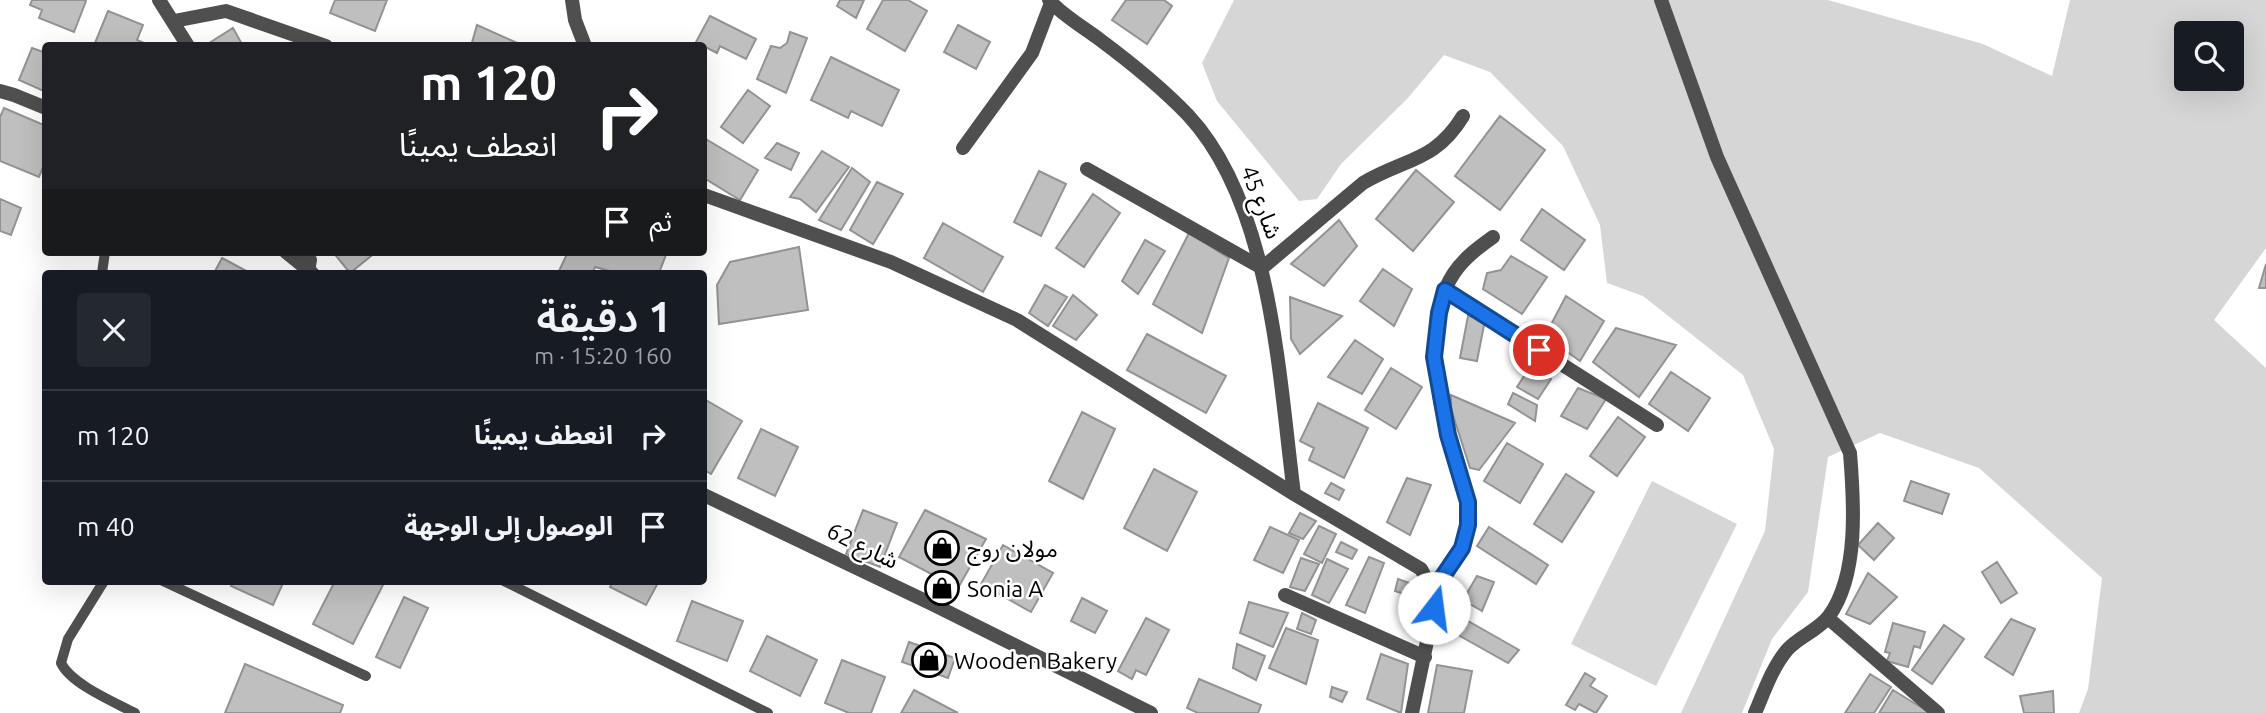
<!DOCTYPE html>
<html lang="ar">
<meta charset="utf-8">
<style>
:root{--surface:#171b24;--page:#242831;--text:#f1f3f6;--muted:#9ea1a6;--line:#363941}
body{margin:0;font-family:Ubuntu,"Noto Sans Arabic",sans-serif;background:var(--page);color:var(--text);direction:rtl;height:100vh;display:flex;flex-direction:column;font-size:26px;white-space:nowrap}
*{box-sizing:border-box;margin:0}
p{font-size:23px;color:var(--muted)}
.icon{flex:none;width:38px;height:38px;fill:none;stroke:currentColor;stroke-width:2;stroke-linecap:round;stroke-linejoin:round}
.map{position:relative;flex:1;overflow:hidden;direction:ltr}
.side{position:absolute;left:42px;top:270px;width:665px;height:315px;display:flex;flex-direction:column;background:var(--surface);border-radius:7px;box-shadow:0 7px 28px #0002;direction:rtl}
.side>*{flex:none}
.hud{position:absolute;left:42px;top:42px;width:665px;height:214px;border-radius:7px;box-shadow:0 7px 28px #0002;direction:rtl;background:#202124;color:#fff;overflow:hidden}
.buttons{position:absolute;left:2174px;top:21px;display:grid;gap:14px}
.buttons a{display:grid;place-items:center;width:70px;height:70px;border-radius:7px;background:var(--surface);box-shadow:0 7px 28px #0002;font-size:35px}
.pin{position:absolute;display:grid;place-items:center;width:60px;height:60px;color:#fff;margin:-30px;border:4px solid #fff;border-radius:50%;box-shadow:0 2px 7px #0007}
.me{position:absolute;width:77px;margin:-38px;rotate:15deg;stroke-linejoin:round;filter:drop-shadow(0 0 5px #0008)}
.turn{display:flex;align-items:center;gap:24px;height:147px;padding:0 35px;font-size:32px}
.turn .icon{width:91px;height:91px;stroke-width:2.5}
.turn b{display:block;font-size:49px;line-height:60px}
.then{display:flex;align-items:center;height:66px;padding:0 35px;background:#0003;gap:14px;font-size:26px}
.round{display:grid;place-items:center;flex:none;width:74px;height:74px;border-radius:7px;background:var(--page)}
.overview{display:flex;align-items:center;justify-content:space-between;height:119px;padding:0 35px}
h1{font-size:42px;font-weight:600;line-height:52px}
ul{padding:0;list-style:none}
li{display:flex;align-items:center;gap:21px;height:91px;padding:0 35px;border-top:2px solid var(--line)}
li div{flex:1}
li b{display:block;font-size:26px}
li em{font-style:normal}
.map>svg:first-child{display:block}
.green{fill:#d6d6d6;fill-rule:evenodd}
.building{fill:#bfbfbf;stroke:#939393;stroke-width:2}
.lines{fill:none;stroke-linecap:round;stroke-linejoin:round}
.service{stroke:#4f4f4f;stroke-width:10}
.minor{stroke:#4f4f4f;stroke-width:14}
.tertiary{stroke:#4f4f4f;stroke-width:14}
.route-casing{stroke:#114b97;stroke-width:18}
.route{stroke:#1a73e8;stroke-width:12}
.labels{text-anchor:middle;dominant-baseline:central;stroke-width:5;stroke-linejoin:round;paint-order:stroke}
.street-label{font-size:23px;fill:#000;stroke:#fff}
.poi-label{font-size:23px;fill:#000;stroke:#fff;text-anchor:start}
</style>
<div class="map">
<svg width="2266" height="713" viewBox="0 0 2266 713">
<rect width="100%" height="100%" fill="#fff"/>
<path class="green" d="M1234 0H1828L1983 44 2052 76 2070 0H2266V248L2214 320 2266 368V713H2079L2088 689 2102 578 1979 468 1880 433 1828 457 1808 592 1772 639 1742 713H1681L1765 531 1774 449 1743 375 1643 296 1607 283 1600 225 1563 146 1490 72 1444 55 1407 99 1341 164 1317 199 1299 201 1217 101 1202 63ZM2186 33H2231V79H2186Z
M1652 481 1737 524 1656 686 1571 644Z"/>
<path class="building" d="M32 0H84L86 1 74 32 39 18 42 10 30 5Z
M335 0H387L375 31 330 13Z
M840 0H864L856 18 837 6Z
M883 0H908L927 11 905 51 867 29Z
M1126 0H1164L1172 6 1147 44 1112 20Z
M108 11 143 25 137 40 151 46H102L95 43Z
M710 16 756 39 746 59 720 46 717 53 696 42Z
M477 25 524 46H471Z
M958 25 990 42 976 69 944 52Z
M233 28 243 46H206V45Z
M790 32 807 38 786 93 757 79 771 46 780 48 787 43Z
M32 48 46 53V92L19 80Z
M831 57 899 90 882 126 851 111 848 118 811 100Z
M748 90 770 106 743 143 721 127Z
M4 108 46 126V160L39 177 0 161V117Z
M1500 116 1545 150 1500 210 1455 176Z
M704 138 758 170 740 200 704 178Z
M777 143 799 153 791 170 765 158Z
M822 151 849 167 816 212 800 199 790 197Z
M852 168 870 182 841 230 819 220Z
M1416 170 1454 202 1413 251 1376 219Z
M1039 171 1066 184 1041 236 1014 222Z
M877 182 903 194 873 244 850 230Z
M1093 194 1120 213 1084 267 1056 248Z
M0 199 21 208 11 235 0 231Z
M1542 209 1585 240 1564 270 1521 240Z
M1339 220 1357 246 1324 286 1291 264Z
M943 223 1003 257 983 292 924 258Z
M1189 233 1229 258 1202 333 1153 304Z
M1145 240 1165 251 1138 294 1122 281Z
M799 247 808 310 719 324 717 285 730 262Z
M333 252H376L350 273Z
M568 252H667L659 273H617L595 267 593 273H558Z
M1511 256 1547 277 1522 314 1483 289 1487 273 1501 270Z
M222 258 250 273H214Z
M2266 264V288H2259Z
M1383 269 1412 289 1394 326 1360 301Z
M1045 285 1067 297 1048 326 1029 313Z
M1073 295 1097 315 1076 340 1053 326Z
M1566 296 1604 321 1580 361 1545 336Z
M1290 297 1342 316 1300 354 1291 339Z
M1468 316 1485 320 1477 361 1460 358Z
M1616 328 1676 345 1639 397 1593 362Z
M1147 334 1226 376 1206 413 1127 370Z
M1355 340 1383 359 1362 394 1328 377Z
M1530 367 1551 379 1538 399 1517 387Z
M1391 368 1422 387 1396 429 1365 410Z
M1671 372 1710 398 1688 431 1649 404Z
M1578 388 1606 399 1587 429 1561 416Z
M1513 393 1537 405 1535 421 1508 404Z
M1451 395 1515 423 1479 470 1470 468 1451 409Z
M704 399 742 421 711 474 704 470Z
M1318 403 1368 428 1344 478 1309 460 1314 448 1300 441Z
M1082 412 1115 429 1083 499 1049 481Z
M1618 417 1645 437 1617 476 1590 456Z
M761 429 798 447 775 496 738 478Z
M1507 443 1543 464 1520 503 1484 481Z
M1154 469 1197 492 1167 551 1124 528Z
M1566 474 1594 492 1562 542 1534 524Z
M1407 478 1431 485 1410 535 1387 522Z
M1911 481 1949 494 1942 514 1904 501Z
M1331 483 1344 490 1339 500 1325 493Z
M863 510 897 523 880 567 846 554Z
M925 510 986 539 958 588 899 557Z
M1300 513 1316 521 1303 539 1289 533Z
M1878 523 1894 538 1874 560 1858 545Z
M1319 526 1336 534 1322 563 1304 554Z
M1270 527 1299 540 1283 573 1254 560Z
M1489 527 1548 565 1536 584 1477 546Z
M1341 542 1357 550 1352 559 1336 552Z
M1003 545 1053 573 1031 612 981 584Z
M1369 557 1384 563 1365 613 1346 605Z
M1301 558 1319 564 1305 591 1290 587Z
M1327 559 1348 569 1329 603 1312 595Z
M1997 562 2017 593 2001 603 1982 572Z
M1868 573 1897 597 1870 624 1846 614Z
M1477 576 1494 582 1482 611 1463 600Z
M1398 579 1412 584 1417 598 1395 591Z
M233 581H284L273 605 231 586Z
M335 581H385L353 644 313 624Z
M613 581H659L646 605 610 587Z
M404 597 428 608 400 668 376 657Z
M1082 598 1107 611 1095 633 1071 621Z
M692 601 743 621 727 661 677 641Z
M1249 602 1288 613 1273 647 1240 633Z
M1302 613 1316 620 1311 634 1297 629Z
M1454 613 1519 650 1508 663 1444 627Z
M1146 618 1169 630 1146 675 1136 670 1132 679 1118 671Z
M2011 619 2035 629 2013 675 1985 657Z
M1893 623 1925 632 1920 648 1914 646 1908 667 1887 661 1890 653 1885 652Z
M1944 625 1964 639 1932 684 1912 670Z
M1286 628 1318 640 1306 684 1269 668Z
M767 636 817 660 800 696 750 671Z
M909 642 955 658 948 678 902 662Z
M1237 644 1265 656 1256 680 1233 668Z
M1381 654 1408 664 1401 713 1367 699Z
M842 660 885 677 871 713H849L825 703Z
M245 664 343 705 340 713H225Z
M1437 665 1472 671 1464 713H1428Z
M1585 673 1595 679 1590 686 1607 696 1596 713 1579 704 1575 710 1566 705Z
M1870 674 1891 687 1874 713H1845Z
M1199 679 1261 705 1258 713H1198L1187 708Z
M1332 687 1347 692 1342 702 1330 697Z
M914 690 958 713H901Z
M1893 690 1927 711 1926 713H1879Z
M2053 691 2054 713H2024L2020 696Z"/>
<g class="lines">
<path class="service" d="M102 273 105 252
M104 581 68 639 61 663C71 684 114 702 135 713
M163 581 366 676
M504 581 768 713"/>
<path class="minor" d="M159 0 188 46
M572 0 575 20 585 46
M1049 0C1062 15 1083 27 1099 39 1130 62 1162 88 1188 115 1272 205 1279 378 1294 494
M1661 0 1717 157 1850 453C1854 502 1859 575 1829 616 1819 630 1798 637 1787 650 1772 668 1764 692 1755 713
M174 21 226 11 326 46
M963 148 1032 53 1051 3
M1087 169 1262 268 1363 183C1405 158 1435 162 1463 116
M704 195 891 262 1017 320 1294 494 1421 569 1433 591 1434 608 1412 713
M307 252 310 260 308 271
M1445 290 1657 425
M1433 591C1447 570 1464 551 1468 526 1472 499 1458 470 1450 444 1436 396 1425 316 1454 273 1464 258 1479 247 1493 237
M1285 595 1425 657
M1828 618 1938 713"/>
<path class="tertiary" d="M0 91 14 95 46 108
M286 252 312 273
M704 495 932 604 1151 713"/>
</g>
<g class="lines">
<g class="route-casing">
<path id="route" d="M1434 608 1433 591 1462 548 1468 525V502L1448 435 1434 357 1439 313 1445 290 1539 350"/>
</g>
<use href="#route" class="route"/>
</g>
<defs>
<g id="shop-ring" transform="scale(1.75)"><circle r="9.5" fill="#fff" stroke="#000" stroke-width="1.5"/><path d="M-5-2.5h2.3a2.7 3.5 0 0 1 5.4 0H5L5.5 6h-11ZM-1.5-2.5h3a1.5 2.3 0 0 0-3 0Z" fill="#000"/></g>
</defs>
<g fill-rule="evenodd">
<use href="#shop-ring" x="942" y="548"/>
<use href="#shop-ring" x="942" y="588"/>
<use href="#shop-ring" x="929" y="660"/>
</g>
<g class="labels">
<g class="street-label">
<text transform="translate(1262 202) rotate(69)">شارع 45</text>
<text transform="translate(863 545) rotate(26)">شارع 62</text>
</g>
<g class="poi-label">
<text x="967" y="548">مولان روج</text>
<text x="967" y="588">Sonia A</text>
<text x="954" y="660">Wooden Bakery</text>
</g>
</g>
</svg>
<div class="buttons">
<a><svg class="icon" aria-label="search" viewBox="0 0 24 24"><circle cx="10" cy="10" r="6"/><path d="M15 15l6 6"/></svg></a>
</div>
<div class="pin" style="left:1539px;top:350px;background:#d93025"><svg class="icon" aria-label="arrive" viewBox="0 0 24 24"><path d="M6 21V4h12l-3 4 3 4H6"/></svg></div>
<svg class="me" style="left:1434px;top:608px" viewBox="-20 -20 40 40"><circle r="19" fill="#fff"/><path d="M0-13L10 11 0 6-10 11z" fill="#1a73e8"/></svg>
<div class="hud">
<div class="turn"><svg class="icon" aria-label="right" viewBox="0 0 24 24"><path d="M7 20v-9h11M14 6l5 5-5 5"/></svg><div><b>120 m</b>انعطف يمينًا</div></div>
<div class="then">ثم<svg class="icon" aria-label="arrive" viewBox="0 0 24 24"><path d="M6 21V4h12l-3 4 3 4H6"/></svg></div>
</div>
<section class="side">
<div class="overview"><div><h1>1 دقيقة</h1><p>160 m · 15:20</p></div><a class="round"><svg class="icon" aria-label="close" viewBox="0 0 24 24"><path d="M6 6l12 12M18 6L6 18"/></svg></a></div>
<ul>
<li><svg class="icon" aria-label="right" viewBox="0 0 24 24"><path d="M7 20v-9h11M14 6l5 5-5 5"/></svg><div><b>انعطف يمينًا</b></div><em>120 m</em></li>
<li><svg class="icon" aria-label="arrive" viewBox="0 0 24 24"><path d="M6 21V4h12l-3 4 3 4H6"/></svg><div><b>الوصول إلى الوجهة</b></div><em>40 m</em></li>
</ul>
</section>
</div>
